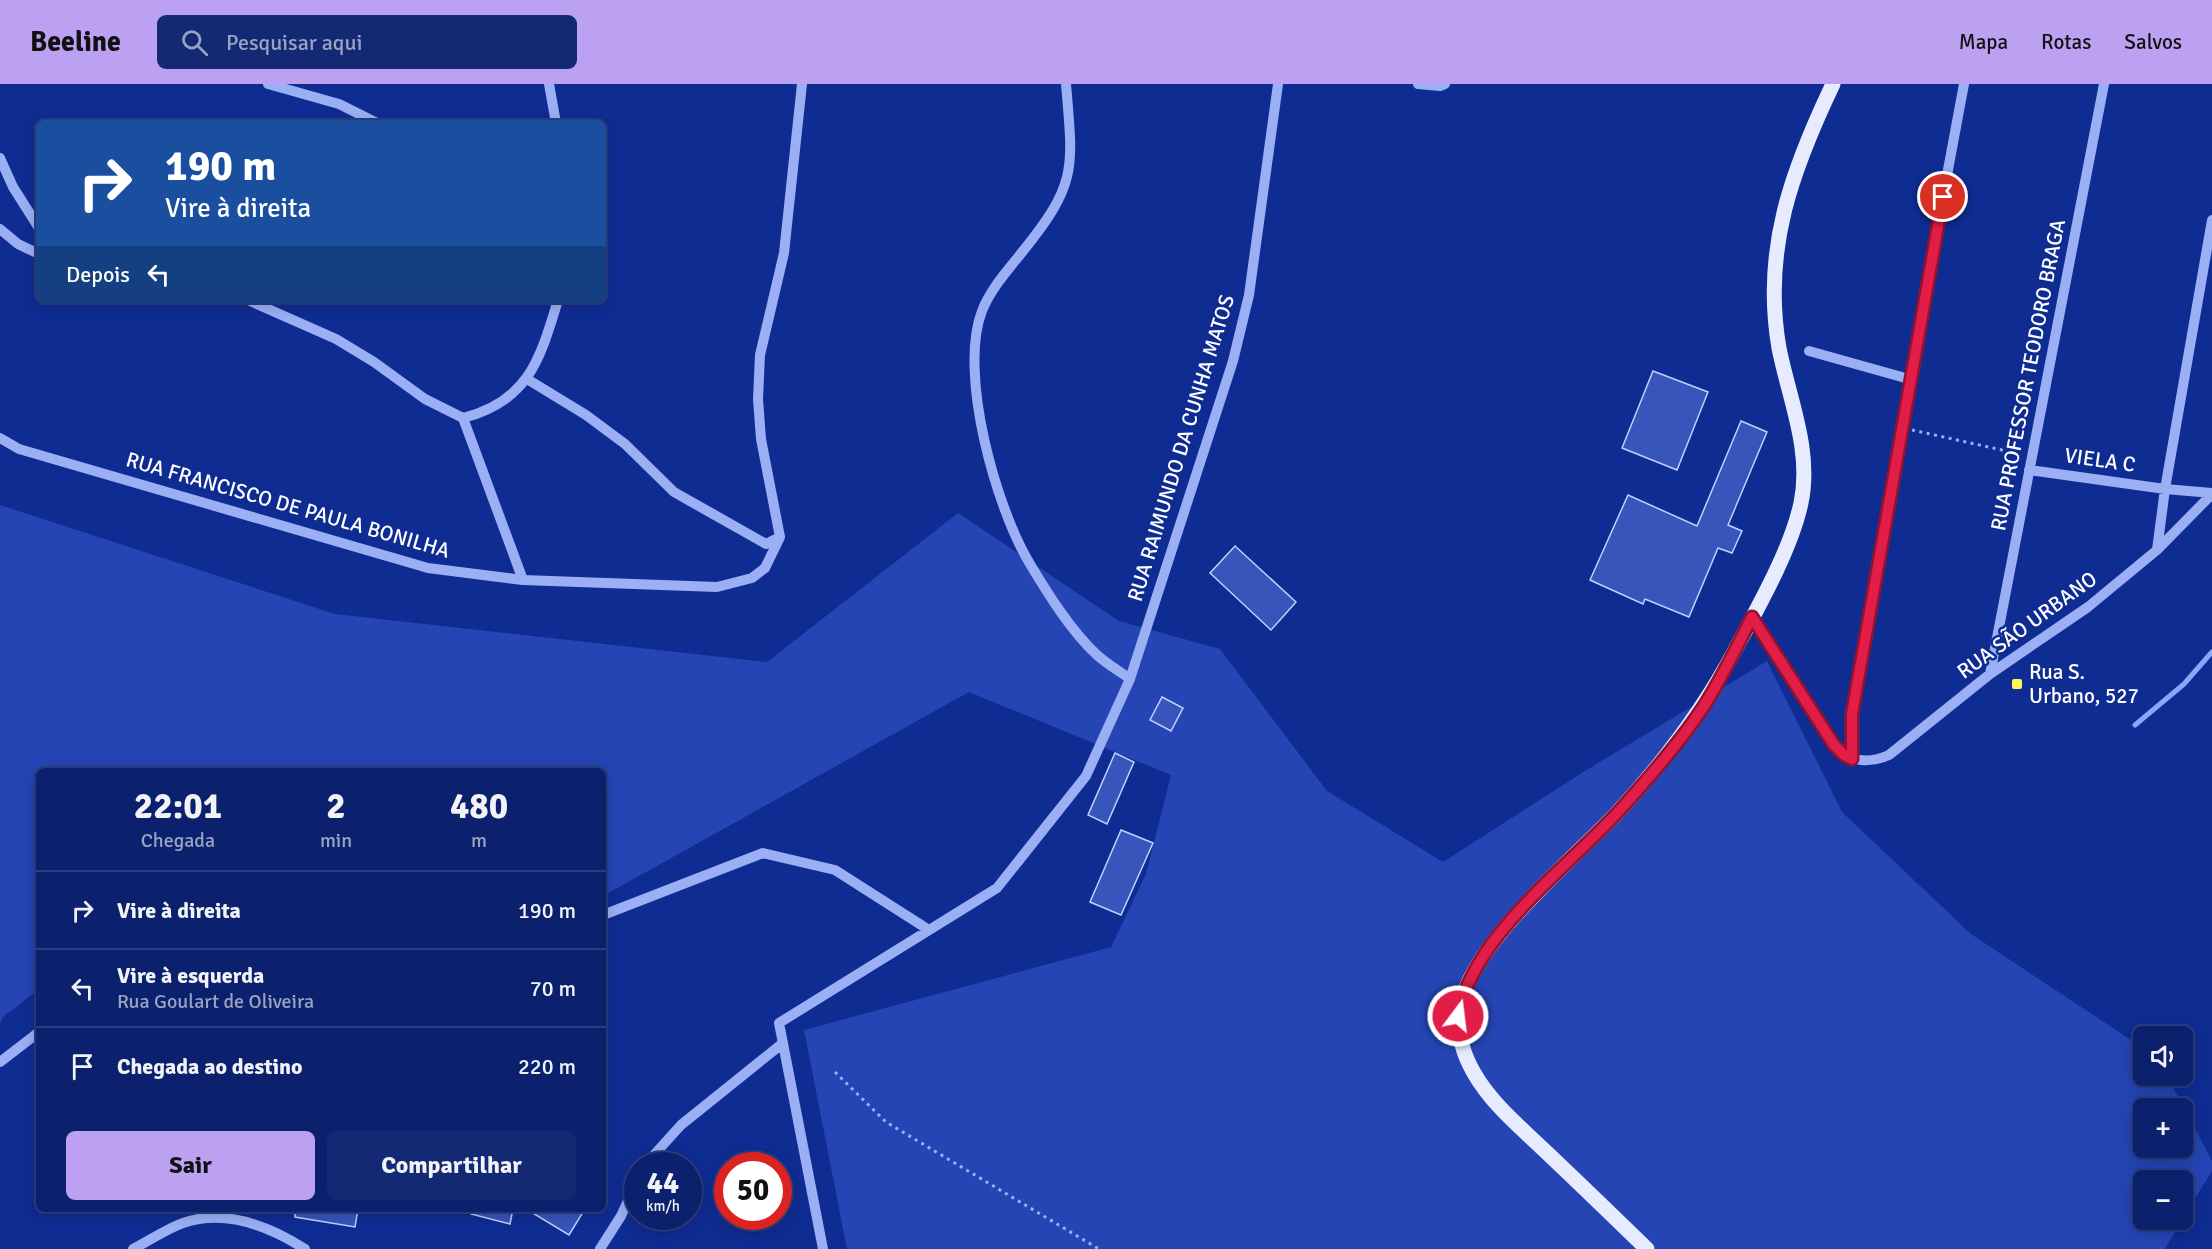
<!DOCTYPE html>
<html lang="pt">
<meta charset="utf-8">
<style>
:root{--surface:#0b216e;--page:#142973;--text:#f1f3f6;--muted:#9aa3c2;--line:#2b3e81;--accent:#bca0f2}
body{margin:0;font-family:Signika,sans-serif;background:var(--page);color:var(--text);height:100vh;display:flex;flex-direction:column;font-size:22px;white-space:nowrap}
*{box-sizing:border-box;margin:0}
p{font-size:20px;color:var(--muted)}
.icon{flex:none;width:33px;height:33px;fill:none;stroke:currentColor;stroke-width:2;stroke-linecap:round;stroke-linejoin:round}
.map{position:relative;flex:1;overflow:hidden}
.drawer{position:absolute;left:36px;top:684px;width:570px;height:444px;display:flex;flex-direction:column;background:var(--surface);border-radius:9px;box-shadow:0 3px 15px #0003,0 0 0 2px var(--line)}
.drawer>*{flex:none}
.top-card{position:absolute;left:36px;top:36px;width:570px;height:183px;border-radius:9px;box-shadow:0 3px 15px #0003,0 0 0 2px var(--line);background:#1a4fa0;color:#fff;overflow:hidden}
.tools{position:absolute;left:2133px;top:942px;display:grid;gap:12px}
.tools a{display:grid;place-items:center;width:60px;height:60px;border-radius:9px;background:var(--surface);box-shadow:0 3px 15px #0003,0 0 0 2px var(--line);font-size:30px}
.speed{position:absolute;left:624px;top:1068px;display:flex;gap:12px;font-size:30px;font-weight:700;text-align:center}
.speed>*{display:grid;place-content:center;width:78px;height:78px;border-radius:50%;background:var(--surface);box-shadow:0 3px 15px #0003,0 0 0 2px var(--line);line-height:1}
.speed small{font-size:15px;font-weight:400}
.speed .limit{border:9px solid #d22;background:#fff;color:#111}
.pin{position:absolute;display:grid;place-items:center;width:51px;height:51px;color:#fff;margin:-26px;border:3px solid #fff;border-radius:50%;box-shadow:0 2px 6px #0007}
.me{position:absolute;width:66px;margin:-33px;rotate:15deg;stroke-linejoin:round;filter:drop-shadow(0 0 4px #0008)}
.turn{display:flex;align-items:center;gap:21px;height:126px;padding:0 30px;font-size:27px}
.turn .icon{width:78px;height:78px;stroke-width:2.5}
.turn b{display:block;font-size:42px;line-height:51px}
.then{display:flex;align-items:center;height:57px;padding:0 30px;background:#0003;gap:12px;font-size:22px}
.eta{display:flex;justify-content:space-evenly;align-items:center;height:102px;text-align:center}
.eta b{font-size:36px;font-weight:700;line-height:42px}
.primary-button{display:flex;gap:12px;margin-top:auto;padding:12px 30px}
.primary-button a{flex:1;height:69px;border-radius:9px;background:var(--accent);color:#111;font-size:24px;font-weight:700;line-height:69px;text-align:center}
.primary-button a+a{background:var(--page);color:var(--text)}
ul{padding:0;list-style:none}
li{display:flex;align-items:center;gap:18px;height:78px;padding:0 30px;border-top:2px solid var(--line)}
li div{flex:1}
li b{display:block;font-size:22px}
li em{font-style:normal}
header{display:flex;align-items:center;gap:36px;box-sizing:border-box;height:84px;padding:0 30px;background:var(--accent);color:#111}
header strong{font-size:28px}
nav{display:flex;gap:33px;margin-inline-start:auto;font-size:21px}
.search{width:420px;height:54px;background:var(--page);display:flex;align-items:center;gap:15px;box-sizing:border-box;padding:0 21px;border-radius:9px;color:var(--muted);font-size:22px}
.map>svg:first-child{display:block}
.green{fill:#2445b3;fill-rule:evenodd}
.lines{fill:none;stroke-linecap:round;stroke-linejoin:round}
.stream{stroke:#8ba6f7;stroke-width:5}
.building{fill:#3755ba;stroke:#c2d0fe;stroke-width:1.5}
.path{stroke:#9aaff4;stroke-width:3;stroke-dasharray:3 4.5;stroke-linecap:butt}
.minor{stroke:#9aaff4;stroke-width:10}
.major{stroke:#e7ebff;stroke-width:15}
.route-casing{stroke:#92132f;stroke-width:15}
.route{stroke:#e11d48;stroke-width:10}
.poi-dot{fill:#fff35d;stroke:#0f2c92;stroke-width:2}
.labels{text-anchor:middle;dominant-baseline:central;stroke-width:5;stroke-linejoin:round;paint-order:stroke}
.street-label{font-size:21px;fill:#fff;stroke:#0f2c92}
.poi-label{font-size:21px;fill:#fff;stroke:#0f2c92;text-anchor:start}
</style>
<header>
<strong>Beeline</strong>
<div class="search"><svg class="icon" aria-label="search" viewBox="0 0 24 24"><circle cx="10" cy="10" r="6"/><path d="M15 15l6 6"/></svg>Pesquisar aqui</div>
<nav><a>Mapa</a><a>Rotas</a><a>Salvos</a></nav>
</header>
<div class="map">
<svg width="2212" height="1165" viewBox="0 0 2212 1165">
<rect width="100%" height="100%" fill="#0f2c92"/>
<path class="green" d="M0 421 335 530 767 578 958 429 1119 537 1220 565 1327 707 1443 778 1585 687 1767 577 1842 728 1971 850 2143 964 2144 992H2167L2212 1077V1087L2182 1135V1096H2144V1136H2182L2165 1165H847L804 946 1111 863 1146 790 1171 691 969 608 603 812V687H39V905L3 933 0 940ZM2144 1024H2182V1064H2144Z"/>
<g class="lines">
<path class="stream" d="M2135 641 2184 600 2212 568"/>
</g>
<path class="building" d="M1653 287 1708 308 1677 386 1622 364Z
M1741 337 1767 348 1728 441 1742 447 1732 469 1718 464 1689 533 1645 515 1643 520 1590 496 1628 411 1697 442Z
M1235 462 1296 518 1271 546 1210 489Z
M1162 613 1183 624 1171 647 1150 636Z
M1115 669 1134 678 1107 740 1088 731Z
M1121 746 1153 759 1121 831 1090 818Z
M295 1125H358L355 1143 295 1133Z
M471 1125H513L510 1140 471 1130Z
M526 1125H585L569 1151Z"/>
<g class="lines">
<path class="path" d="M1912 346 2020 370
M835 988 886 1038 1099 1165"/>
<path class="minor" d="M268 0 339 20 377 39
M549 0 556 39
M1066 0C1073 84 1078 99 1023 167 1008 186 991 204 982 227 958 289 996 424 1030 480 1048 510 1071 547 1097 571 1107 580 1119 587 1130 595
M1418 0 1440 2 1445 0
M0 74 13 103 39 144
M2212 136 2165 405 2212 409
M0 145 18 160 39 170
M248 216 336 255 374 278 425 315 463 334
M1809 267 1909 295
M527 295 586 331 625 360 674 408 766 460 780 453
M0 354 19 365 428 484 523 496 717 503 752 494 765 484 780 453 761 355 758 315 760 271 784 169 802 0
M2029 386 2165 405 2157 466
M523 496 463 334C529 317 540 275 558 216
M1752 533 1834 661C1849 678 1869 680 1889 671L1990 590 2088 523 2157 466 2212 410
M1990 590 2104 0
M1852 675V630L1909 295 1964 0
M603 831 763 769 835 786 929 846
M0 978 39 948
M644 1082 681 1041 783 959
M133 1165C149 1157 166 1145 183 1139 225 1125 269 1142 305 1165
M600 1165 621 1132 638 1095
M823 1165 779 939 997 804 1086 692 1130 595 1233 277 1249 211 1278 0"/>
<path class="major" d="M1647 1165C1613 1132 1578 1098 1543 1065 1519 1042 1491 1019 1474 989 1464 972 1457 950 1459 931 1464 864 1572 777 1617 729 1662 680 1702 628 1734 568 1757 525 1791 466 1801 419 1812 366 1789 315 1779 264 1762 166 1792 86 1833 0"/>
</g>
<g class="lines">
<g class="route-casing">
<path id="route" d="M1458 932C1472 853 1566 785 1619 727 1648 695 1678 661 1702 625 1721 596 1736 564 1752 533L1834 661 1844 671 1852 675V630L1943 113"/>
</g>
<use href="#route" class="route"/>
</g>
<rect class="poi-dot" x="2011" y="594" width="12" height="12" rx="3"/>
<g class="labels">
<g class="street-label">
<text transform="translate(2028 291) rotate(-79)">RUA PROFESSOR TEODORO BRAGA</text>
<text transform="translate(1181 364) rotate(-73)">RUA RAIMUNDO DA CUNHA MATOS</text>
<text transform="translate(2100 376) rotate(8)">VIELA C</text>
<text transform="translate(288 421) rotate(16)">RUA FRANCISCO DE PAULA BONILHA</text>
<text transform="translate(2027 541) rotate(-36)">RUA SÃO URBANO</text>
</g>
<g class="poi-label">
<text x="2029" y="588">Rua S.<tspan x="2029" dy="24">Urbano, 527</tspan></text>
</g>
</g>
</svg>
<div class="tools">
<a><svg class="icon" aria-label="sound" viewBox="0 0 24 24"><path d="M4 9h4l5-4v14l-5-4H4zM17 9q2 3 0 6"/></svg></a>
<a>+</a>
<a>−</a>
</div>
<div class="speed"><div>44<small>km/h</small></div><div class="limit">50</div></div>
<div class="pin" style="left:1943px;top:113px;background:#d93025"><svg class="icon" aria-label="arrive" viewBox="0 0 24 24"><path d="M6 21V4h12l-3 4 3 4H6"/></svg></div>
<svg class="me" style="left:1458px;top:932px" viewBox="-20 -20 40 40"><circle r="17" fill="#e11d48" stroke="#fff" stroke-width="3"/><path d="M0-11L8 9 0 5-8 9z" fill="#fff"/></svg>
<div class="top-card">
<div class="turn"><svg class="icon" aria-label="right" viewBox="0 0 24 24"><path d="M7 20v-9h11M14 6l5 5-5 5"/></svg><div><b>190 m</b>Vire à direita</div></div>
<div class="then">Depois<svg class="icon" aria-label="left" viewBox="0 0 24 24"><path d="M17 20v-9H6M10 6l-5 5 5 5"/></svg></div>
</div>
<section class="drawer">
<div class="eta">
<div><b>22:01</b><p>Chegada</p></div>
<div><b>2</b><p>min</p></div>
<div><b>480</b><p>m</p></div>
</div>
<ul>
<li><svg class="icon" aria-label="right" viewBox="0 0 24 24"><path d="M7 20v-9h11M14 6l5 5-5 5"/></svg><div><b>Vire à direita</b></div><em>190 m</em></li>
<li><svg class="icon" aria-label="left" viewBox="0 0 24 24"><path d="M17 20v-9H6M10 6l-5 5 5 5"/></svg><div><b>Vire à esquerda</b><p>Rua Goulart de Oliveira</p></div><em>70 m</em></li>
<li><svg class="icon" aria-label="arrive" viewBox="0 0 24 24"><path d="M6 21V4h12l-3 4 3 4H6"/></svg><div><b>Chegada ao destino</b></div><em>220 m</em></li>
</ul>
<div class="primary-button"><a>Sair</a><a>Compartilhar</a></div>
</section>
</div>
